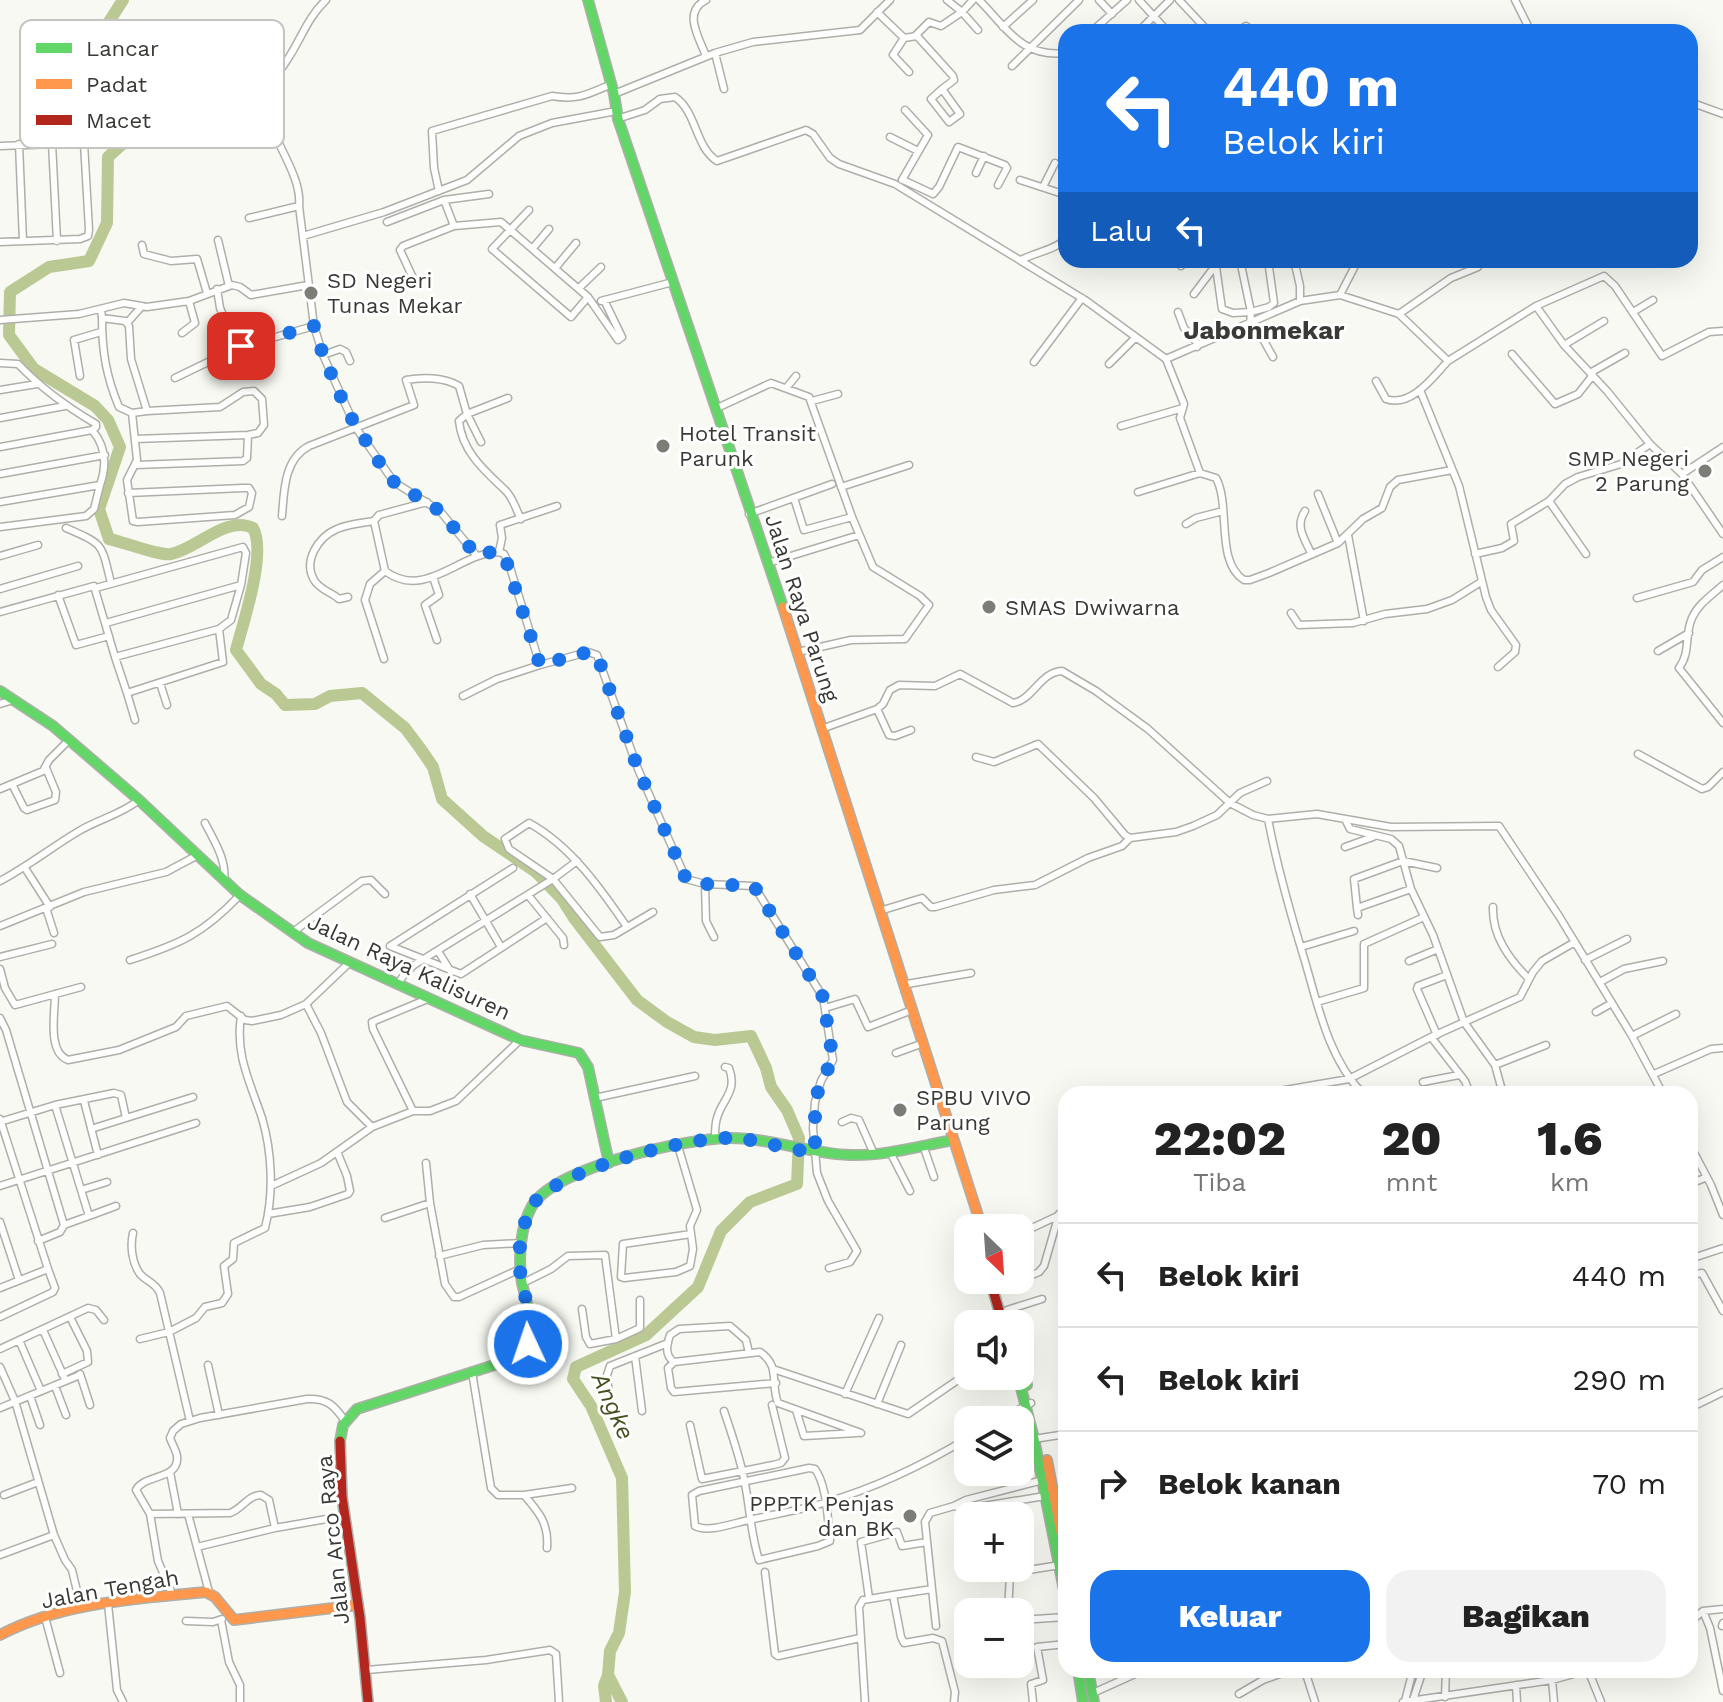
<!DOCTYPE html>
<html lang="id">
<meta charset="utf-8">
<style>
:root{--surface:#fff;--page:#f2f2f2;--text:#222;--muted:#767676;--line:#e0e0e0;--accent:#1a73e8}
body{margin:0;font-family:"Work Sans",sans-serif;background:var(--page);color:var(--text);height:100vh;display:flex;flex-direction:column;font-size:30px;white-space:nowrap}
*{box-sizing:border-box;margin:0}
p{font-size:26px;color:var(--muted)}
.icon{flex:none;width:44px;height:44px;fill:none;stroke:currentColor;stroke-width:2;stroke-linecap:round;stroke-linejoin:round}
.map{position:relative;flex:1;overflow:hidden}
.sheet{position:absolute;left:1058px;top:1086px;width:640px;height:592px;display:flex;flex-direction:column;background:var(--surface);border-radius:24px;box-shadow:0 8px 32px #0002}
.sheet>*{flex:none}
.banner{position:absolute;left:1058px;top:24px;width:640px;height:244px;border-radius:24px;box-shadow:0 8px 32px #0002;background:#1a73e8;color:#fff;overflow:hidden}
.needle{width:52px;rotate:155deg}
.buttons{position:absolute;left:954px;top:1214px;display:grid;gap:16px}
.buttons a{display:grid;place-items:center;width:80px;height:80px;border-radius:16px;background:var(--surface);box-shadow:0 8px 32px #0002;font-size:40px}
.pin{position:absolute;display:grid;place-items:center;width:68px;height:68px;color:#fff;margin:-34px;border-radius:16px;box-shadow:0 4px 12px #0006}
.me{position:absolute;width:88px;margin:-44px;rotate:357deg;stroke-linejoin:round;filter:drop-shadow(0 0 6px #0008)}
.turn{display:flex;align-items:center;gap:28px;height:168px;padding:0 32px;font-size:36px}
.turn .icon{width:104px;height:104px;stroke-width:2.5}
.turn b{display:block;font-size:56px;line-height:68px}
.then{display:flex;align-items:center;height:76px;padding:0 32px;background:#0003;gap:16px;font-size:30px}
.eta{display:flex;justify-content:space-evenly;align-items:center;height:136px;text-align:center}
.eta b{font-size:48px;font-weight:800;line-height:56px}
.primary-button{display:flex;gap:16px;margin-top:auto;padding:16px 32px}
.primary-button a{flex:1;height:92px;border-radius:24px;background:var(--accent);color:#fff;font-size:32px;font-weight:800;line-height:92px;text-align:center}
.primary-button a+a{background:var(--page);color:var(--text)}
ul{padding:0;list-style:none}
li{display:flex;align-items:center;gap:24px;height:104px;padding:0 32px;border-top:2px solid var(--line)}
li div{flex:1}
li b{display:block;font-size:30px}
li em{font-style:normal}
.map>svg:first-child{display:block}
.lines{fill:none;stroke-linecap:round;stroke-linejoin:round}
.river{stroke:#bac994;stroke-width:12}
.street-casing{stroke:#aeafaa;stroke-width:9}
.fast-casing{stroke:#aeafaa;stroke-width:12}
.slow-casing{stroke:#aeafaa;stroke-width:12}
.jam-casing{stroke:#aeafaa;stroke-width:12}
.street{stroke:#fefefd;stroke-width:6}
.fast{stroke:#63d668;stroke-width:9}
.slow{stroke:#ff974d;stroke-width:9}
.jam{stroke:#b3261e;stroke-width:9}
.route{stroke:#1a73e8;stroke-width:14;stroke-dasharray:0 25.2}
.poi-dot{fill:#7c7d77;stroke:#fff;stroke-width:3}
.labels{text-anchor:middle;dominant-baseline:central;stroke-width:6;stroke-linejoin:round;paint-order:stroke}
.poi-label{font-size:22px;fill:#393a35;stroke:#fff;text-anchor:start}
.street-label{font-size:22px;fill:#393a35;stroke:#fff}
.water-label{font-size:24px;font-style:italic;fill:#44511c;stroke:#fff}
.quarter-label{font-size:26px;font-weight:bold;fill:#393a35;stroke:#fff}
.key{fill:#fff;stroke:#c4c4c2;stroke-width:2}
.key-label{font-size:22px;fill:#393a35}
</style>
<div class="map">
<svg width="1723" height="1702" viewBox="0 0 1723 1702">
<rect width="100%" height="100%" fill="#f7f9f2"/>
<g class="lines">
<path class="river" d="M123 0 94 45 108 86 148 91 159 100 152 117 108 157 107 223 89 261 49 267 10 292 9 335 34 369 95 406 108 420 120 447 99 509 109 539C124 542 159 556 171 554 197 549 226 515 253 528 267 553 243 623 236 650L261 684 276 694 285 705 315 704 330 696 362 693 405 728 420 748 433 767 442 799 483 836 536 872 562 899 574 918 637 1000 667 1022 694 1037 715 1040 751 1036 766 1068 771 1087 787 1110 799 1138 797 1184 750 1202 721 1231 698 1287 646 1335 576 1367 573 1379 591 1406 622 1478 625 1592 619 1633 610 1651 608 1675 622 1702
M606 1702 604 1686 608 1675"/>
<g class="street-casing">
<path id="street" d="M326 0C308 17 302 37 289 57 282 69 271 81 267 95 259 126 303 170 299 206L314 326 323 355 356 428 394 482 440 511 477 556
M706 0C682 12 699 37 706 56
M947 0 962 12 973 0
M979 0C1007 28 1021 58 1066 53
M1099 0 1112 14
M1139 0 1168 32
M1179 0 1209 32
M1515 0 1531 32
M877 12 904 38 917 36 953 76 954 80 942 89
M1003 27 1033 0
M1091 32 1127 0
M1138 32 1170 0
M1237 32 1246 26 1254 32
M915 36 929 22 941 26 962 12 978 30
M904 38 893 55 909 72
M715 53 724 89
M1012 66 1079 0
M942 89 960 114 949 122 931 99Z
M614 94 715 53 753 42 860 30 890 0
M1690 102 1723 114
M617 119 645 110 660 99 675 97C697 112 695 147 717 161L806 130 813 134 830 158 839 164 895 184 1085 300 1166 359 1300 301 1340 295 1399 314 1448 361 1536 306 1564 345 1607 391 1650 444 1682 474 1723 447
M890 137 918 151
M52 143 57 241
M70 143 93 93
M19 144 23 241
M0 146 84 143 89 230 88 236 80 239 0 242
M976 173 984 156
M902 180 928 135 905 110
M903 180 933 194 939 187 958 147 1005 165 1007 168 998 185
M1020 180 1066 195
M1043 187 1055 163
M439 191 434 168 432 131 552 96C576 100 584 96 607 86
M444 200 454 226
M529 210 492 249 571 317 588 297
M249 218 299 206
M387 222 444 200 489 194
M303 236 384 212 467 180 519 136 552 123 611 112
M218 240 229 286
M142 245 144 254 171 261 197 259 207 293
M533 248 549 229
M1021 260C1036 252 1055 250 1066 239
M1215 260 1222 309 1233 313 1251 312 1240 260
M1294 260 1300 286V301
M1181 266 1185 260
M556 267 576 243
M413 278 400 250 403 246 454 226 501 222 588 297 618 340 622 337 604 300
M579 288 601 267
M217 289 220 308 237 348
M1194 294 1215 266
M1340 295 1358 260
M601 301 669 283
M1536 306 1604 276 1615 286 1662 356 1709 332 1723 331
M101 309 102 318 125 321 129 326 131 359 147 411 132 413 137 460 127 480 133 521 138 522 235 515 249 507 252 493 249 488H243L128 493
M1178 312 1184 328 1198 344 1197 347
M1633 312 1653 300
M1399 314 1451 278 1478 267 1480 260
M102 318C102 351 106 376 119 407L132 413
M0 320 79 314 124 303 147 307 189 301 232 285 240 287 251 295 308 285
M127 323 142 306
M1254 323 1273 357
M1250 325 1251 312 1269 307 1274 303 1268 260
M182 333 195 323 189 301
M1564 345 1604 321
M1512 354 1555 404 1578 394 1593 375
M323 355 340 349 346 352 350 361
M1166 359 1184 404 1180 418 1200 473 1216 478C1231 505 1215 562 1244 580H1250L1269 573 1338 543 1363 519 1382 508 1390 487 1398 480 1452 470
M1034 362 1082 298
M0 363 18 364C42 389 67 407 96 424V427L92 430
M1109 364 1135 338
M1590 373 1625 353
M80 376 74 340 101 332
M175 378 237 348 314 326
M1376 381 1386 399C1411 408 1433 377 1448 361
M787 387 796 376
M0 390 37 384
M1420 390 1459 486 1486 597 1491 610 1516 645 1515 652 1498 667
M812 401 838 394
M715 409 771 383 809 397 852 517 873 567 920 596 929 605 905 639 851 640 798 652
M0 418 65 406
M1121 426 1183 408
M135 439 248 435 258 433 264 425 262 399 254 391 243 392 220 407 147 411
M481 442 467 414 508 398
M0 447 92 430
M136 465 243 461 247 458 248 435
M0 474 105 455
M1682 474 1723 534
M841 487 909 465
M1138 492 1200 473
M1318 494 1338 543
M794 498 804 530 852 517
M1549 501 1586 554
M0 502 100 485C107 465 106 446 92 430
M1305 511C1295 526 1304 538 1311 553
M749 514 832 484
M282 516C284 491 284 459 309 446L414 405 406 380C422 377 444 377 459 386L467 414 459 421C462 452 485 471 505 490 513 497 516 510 521 519
M374 521 385 571C425 601 460 552 499 552L502 538 500 525 557 506
M1186 524 1196 518 1223 511
M0 527 86 516 94 509 100 485
M66 528C105 545 101 543 111 583
M1348 535 1364 621
M499 552 504 554 509 564 540 665 588 652 597 655 638 769 686 879 705 884 754 886 823 997 833 1060 821 1081 815 1102 813 1128 817 1173 828 1201 857 1251 850 1262 829 1268
M1475 554 1502 548 1514 541 1511 524 1549 501 1565 484 1578 477 1621 464 1650 444
M0 556 38 545
M768 563 859 535
M433 577 439 595 425 605 437 640
M1723 585C1712 595 1698 604 1692 618 1684 636 1691 652 1679 668L1723 723
M96 588 243 547 246 553 241 585
M0 589 78 566
M58 595 76 645 109 636
M348 597 339 599C331 592 320 590 314 580 303 561 318 537 337 529 348 524 362 523 374 521L379 515 427 502
M1637 598 1693 582 1702 570 1723 557
M0 612 94 586 115 657 219 629 223 662 127 693 135 720
M1291 613 1299 625 1353 623 1385 614 1427 609 1452 600 1481 582
M106 623 241 585 231 620 219 629
M1658 651 1689 633
M115 657 127 693
M384 659 365 600 370 584 385 571
M160 683 167 705
M463 696 497 679 540 665
M0 704 13 700
M877 709 889 735 895 736 911 730
M824 728 877 709 883 704 890 690 899 685 935 686 960 674 1013 703C1033 700 1040 672 1062 671L1096 691 1148 729 1230 803 1253 815 1268 819 1317 814 1391 827 1499 826 1559 916 1632 1036 1663 1094
M1638 754 1702 789 1708 787 1723 772
M976 757 994 762 1038 744 1094 798 1125 835 1130 838 1176 832 1193 826 1217 815 1240 793 1267 781
M12 784 24 808 27 810 55 800 56 792 46 768
M0 789 43 771 49 760 69 740
M1268 819C1277 866 1290 912 1304 958 1318 1005 1328 1058 1363 1094
M1345 819 1350 829 1391 839 1399 846 1411 889 1433 935 1464 1022 1495 1065 1503 1094
M205 823C214 841 227 860 224 881
M1345 847 1373 837
M25 868 50 907
M513 868 390 946 461 974 547 918
M0 881C28 866 52 847 79 831 99 819 120 815 139 800
M705 884 706 921 714 937
M470 894 501 947
M528 895 563 938 564 945
M1493 907C1492 936 1509 959 1529 979
M46 908 54 933
M1357 908 1354 879 1403 861 1437 868
M883 910 922 898 931 907H935L994 890 1035 885 1088 858 1122 846 1130 838
M1358 915 1357 908 1411 889
M0 926 84 892 166 872 198 855
M627 927C601 889 571 846 529 823L505 839 509 849 553 879 600 937 614 935 653 912
M293 932 362 881 371 880 385 894
M1301 947 1354 931
M438 951 451 972
M0 957 52 944
M130 960C180 944 203 934 240 895
M1585 960 1627 939
M1409 961 1438 949
M0 969 5 988 15 1005 81 987
M1600 982 1624 969 1663 961
M907 984 971 973
M397 985 406 972 414 965 553 879 577 861
M55 994C55 1013 47 1052 68 1060L119 1050 176 1027 186 1016 227 1006 245 1020 252 1021 281 1015 306 1004 349 963
M1317 1002 1364 988V944L1424 917
M306 1004 321 1033 347 1102 372 1127
M825 1008 855 999 868 1027 907 1012
M1596 1012 1612 1003
M0 1018 6 1030 64 1225
M1437 1035 1417 989 1418 986 1447 975
M1632 1036 1676 1014
M1431 1037 1465 1081 1470 1094
M896 1053 918 1045
M1495 1065 1546 1045
M1654 1074 1711 1049 1723 1048
M1423 1082 1459 1075
M1261 1094 1349 1079 1431 1037 1520 997 1533 972 1542 961 1575 942
M1641 1094H1649
M595 1098 695 1076
M84 1101 98 1155
M413 1111 373 1029 372 1022 430 998
M0 1119 48 1269 0 1288
M0 1122 55 1105 114 1093 121 1095 126 1118
M842 1122 851 1118 859 1120 874 1154
M91 1129 193 1097
M715 1138C715 1132 715 1124 717 1118 722 1099 738 1092 729 1068L725 1067
M923 1145 934 1177
M1690 1145 1711 1185 1723 1215
M678 1146 697 1210 690 1226 693 1249 690 1266 676 1272 624 1278 621 1277 623 1244 691 1234
M890 1152 910 1191
M426 1163 430 1203
M1690 1184 1707 1177
M0 1186 196 1123
M271 1186 321 1163 372 1127 413 1111H430L456 1101 520 1040
M81 1190 107 1182
M268 1214 310 1207 348 1194 350 1191 347 1176 338 1154
M89 1216 116 1206
M385 1218 430 1203 445 1284 454 1297H459L520 1269
M0 1222 19 1280
M1020 1231 1032 1228 1066 1212
M133 1233C130 1246 132 1263 140 1274 147 1282 155 1282 160 1293L190 1421
M38 1241 60 1232 64 1225 89 1216 55 1105
M439 1256 483 1245 521 1243
M1690 1259 1723 1248
M1690 1275 1702 1273 1723 1311
M1023 1279 1039 1272 1044 1266 1059 1214
M523 1283 551 1269 568 1256 605 1255 616 1339 590 1344 586 1337 582 1309
M1007 1310 1042 1299
M0 1317 53 1292 55 1288 48 1269
M43 1330 64 1377
M140 1339 169 1332 196 1318 205 1307 222 1303 228 1294 224 1266 233 1259 234 1243 265 1228C274 1193 272 1152 262 1118 250 1082 235 1055 241 1016
M616 1339 640 1328V1300
M19 1340 41 1391
M0 1349 88 1308 96 1310 104 1320
M635 1356 642 1411
M674 1362C664 1355 667 1344 670 1335L679 1329 730 1326 746 1340 749 1353
M208 1365 219 1415
M0 1367 15 1401 54 1535 65 1560 72 1570 81 1608
M776 1370 908 1414 968 1373
M472 1372 491 1488 498 1495H524C539 1512 549 1524 547 1548
M62 1374 88 1362 87 1351 70 1317
M80 1374 90 1405
M776 1383 674 1392 671 1388 668 1368 674 1362 760 1352C781 1366 770 1384 778 1403L861 1433
M55 1386 66 1415
M845 1394 879 1318
M30 1396 40 1425
M877 1404 901 1345
M0 1408 80 1375
M1690 1408 1723 1392
M796 1410 804 1436 857 1433
M724 1411C732 1435 741 1460 745 1484 750 1509 751 1536 759 1560L818 1546 830 1541V1536C827 1516 827 1486 815 1469L809 1468 699 1491 692 1495 695 1526C709 1533 733 1523 749 1520 775 1514 802 1510 827 1502 878 1487 923 1465 968 1438
M611 1417 607 1375 610 1366 668 1343
M1000 1420 1031 1403
M690 1425 702 1479 773 1465 781 1463 785 1458 772 1405
M1034 1439 1066 1434
M170 1472 178 1514
M4 1495 38 1482
M524 1495 572 1488
M1690 1495 1693 1494
M954 1506 965 1509 1045 1496
M150 1514 230 1513C242 1509 248 1495 261 1495L269 1500 275 1528
M188 1514 209 1592
M197 1547 275 1528 344 1516
M0 1555 54 1535
M765 1572 775 1654 778 1656 860 1638
M981 1575 990 1576 1060 1565
M932 1589 936 1626
M173 1596 158 1561 150 1514 136 1490C144 1474 180 1480 177 1456 176 1450 172 1444 170 1438L173 1431 181 1424 200 1418 307 1399C327 1398 334 1405 345 1421
M869 1598 861 1542 897 1532 902 1546 927 1542
M108 1604 117 1690 123 1702
M1703 1611 1710 1628 1723 1691
M1008 1612 1010 1574
M45 1617 60 1673
M221 1620 229 1662 240 1685V1702
M1020 1620 1066 1617
M186 1621 213 1622 222 1619
M1690 1622 1703 1611 1723 1609
M1722 1626 1723 1623
M366 1670 486 1660 550 1650 556 1654 559 1702
M1302 1670 1305 1671 1315 1702
M1588 1670 1601 1702
M1552 1680 1554 1702
M1516 1685 1517 1702
M1093 1693 1144 1670
M1239 1694 1263 1680 1291 1670
M1445 1697 1446 1670
M1413 1700 1423 1670
M1405 1701 1413 1670
M865 1702 859 1607 863 1600 893 1595
M954 1702 955 1692 942 1641 933 1638 904 1643 901 1637 893 1595 932 1589 925 1522 930 1513 954 1506 966 1500 1043 1480
M1033 1702 1031 1684 1043 1680 1037 1647 1066 1644
M1403 1702 1552 1680 1588 1670"/>
</g>
<g class="fast-casing">
<path id="fast" d="M588 0 614 94 618 119 783 607
M0 691 53 726 139 800 240 895 308 943 520 1040 579 1053 588 1067 609 1163
M1020 1357 1027 1385
M1018 1376 1034 1439 1066 1600
M340 1441 343 1425 357 1409 510 1360C517 1355 523 1351 527 1343 535 1324 526 1302 522 1283 518 1259 520 1227 532 1206 555 1167 687 1138 731 1138 771 1138 811 1154 851 1155 884 1156 916 1147 948 1141
M1078 1670 1083 1702
M1088 1670 1094 1702"/>
</g>
<g class="slow-casing">
<path id="slow" d="M783 607 982 1228
M1047 1460 1061 1533
M0 1635C62 1602 137 1599 206 1592L215 1597 234 1620 358 1605"/>
</g>
<g class="jam-casing">
<path id="jam" d="M990 1280 1003 1324
M340 1441 342 1497 360 1618 368 1702"/>
</g>
<use href="#street" class="street"/>
<use href="#fast" class="fast"/>
<use href="#slow" class="slow"/>
<use href="#jam" class="jam"/>
</g>
<g class="lines">
<path class="route" d="M241 346 314 326 323 355 347 411 386 473 394 482 440 511 477 556 491 552 504 554 540 665 588 652 597 655 638 769 686 879 705 884 754 886 823 997 833 1060 821 1081 815 1102V1152C786 1150 759 1139 730 1138 690 1137 544 1171 529 1211 522 1229 517 1253 520 1271 524 1295 533 1320 528 1344"/>
</g>
<g class="poi-dot">
<circle cx="311" cy="293" r="8"/>
<circle cx="663" cy="446" r="8"/>
<circle cx="1705" cy="471" r="8"/>
<circle cx="989" cy="607" r="8"/>
<circle cx="900" cy="1110" r="8"/>
<circle cx="910" cy="1516" r="8"/>
</g>
<g class="labels">
<g class="poi-label">
<text x="327" y="280">SD Negeri<tspan x="327" dy="25">Tunas Mekar</tspan></text>
<text x="679" y="433">Hotel Transit<tspan x="679" dy="25">Parunk</tspan></text>
<text x="1689" y="458" text-anchor="end">SMP Negeri<tspan x="1689" dy="25">2 Parung</tspan></text>
<text x="1005" y="607">SMAS Dwiwarna</text>
<text x="916" y="1097">SPBU VIVO<tspan x="916" dy="25">Parung</tspan></text>
<text x="894" y="1503" text-anchor="end">PPPTK Penjas<tspan x="894" dy="25">dan BK</tspan></text>
</g>
<g class="street-label">
<text transform="translate(802 608) rotate(72)">Jalan Raya Parung</text>
<text transform="translate(409 967) rotate(25)">Jalan Raya Kalisuren</text>
<text transform="translate(333 1540) rotate(-96)">Jalan Arco Raya</text>
<text transform="translate(110 1589) rotate(-10)">Jalan Tengah</text>
</g>
<g class="water-label">
<text transform="translate(613 1406) rotate(66)">Angke</text>
</g>
<g class="quarter-label">
<text x="1264" y="330">Jabonmekar</text>
</g>
</g>
<rect x="20" y="20" width="264" height="128" rx="12" class="key"/>
<rect x="36" y="43" width="36" height="10" fill="#63d668"/>
<rect x="36" y="79" width="36" height="10" fill="#ff974d"/>
<rect x="36" y="115" width="36" height="10" fill="#b3261e"/>
<g class="key-label">
<text x="86" y="56">Lancar</text>
<text x="86" y="92">Padat</text>
<text x="86" y="128">Macet</text>
</g>
</svg>
<div class="buttons">
<a><svg class="needle" viewBox="-14 -14 28 28"><path d="M0-13l5 13h-10z" fill="#e53935"/><path d="M0 13l5-13h-10z" fill="#767676"/></svg></a>
<a><svg class="icon" aria-label="sound" viewBox="0 0 24 24"><path d="M4 9h4l5-4v14l-5-4H4zM17 9q2 3 0 6"/></svg></a>
<a><svg class="icon" aria-label="layers" viewBox="0 0 24 24"><path d="M12 4l9 5-9 5-9-5zM3 14l9 5 9-5"/></svg></a>
<a>+</a>
<a>−</a>
</div>
<div class="pin" style="left:241px;top:346px;background:#d93025"><svg class="icon" aria-label="arrive" viewBox="0 0 24 24"><path d="M6 21V4h12l-3 4 3 4H6"/></svg></div>
<svg class="me" style="left:528px;top:1344px" viewBox="-20 -20 40 40"><circle r="17" fill="#1a73e8" stroke="#fff" stroke-width="3"/><path d="M0-11L8 9 0 5-8 9z" fill="#fff"/></svg>
<div class="banner">
<div class="turn"><svg class="icon" aria-label="left" viewBox="0 0 24 24"><path d="M17 20v-9H6M10 6l-5 5 5 5"/></svg><div><b>440 m</b>Belok kiri</div></div>
<div class="then">Lalu<svg class="icon" aria-label="left" viewBox="0 0 24 24"><path d="M17 20v-9H6M10 6l-5 5 5 5"/></svg></div>
</div>
<section class="sheet">
<div class="eta">
<div><b>22:02</b><p>Tiba</p></div>
<div><b>20</b><p>mnt</p></div>
<div><b>1.6</b><p>km</p></div>
</div>
<ul>
<li><svg class="icon" aria-label="left" viewBox="0 0 24 24"><path d="M17 20v-9H6M10 6l-5 5 5 5"/></svg><div><b>Belok kiri</b></div><em>440 m</em></li>
<li><svg class="icon" aria-label="left" viewBox="0 0 24 24"><path d="M17 20v-9H6M10 6l-5 5 5 5"/></svg><div><b>Belok kiri</b></div><em>290 m</em></li>
<li><svg class="icon" aria-label="right" viewBox="0 0 24 24"><path d="M7 20v-9h11M14 6l5 5-5 5"/></svg><div><b>Belok kanan</b></div><em>70 m</em></li>
</ul>
<div class="primary-button"><a>Keluar</a><a>Bagikan</a></div>
</section>
</div>
